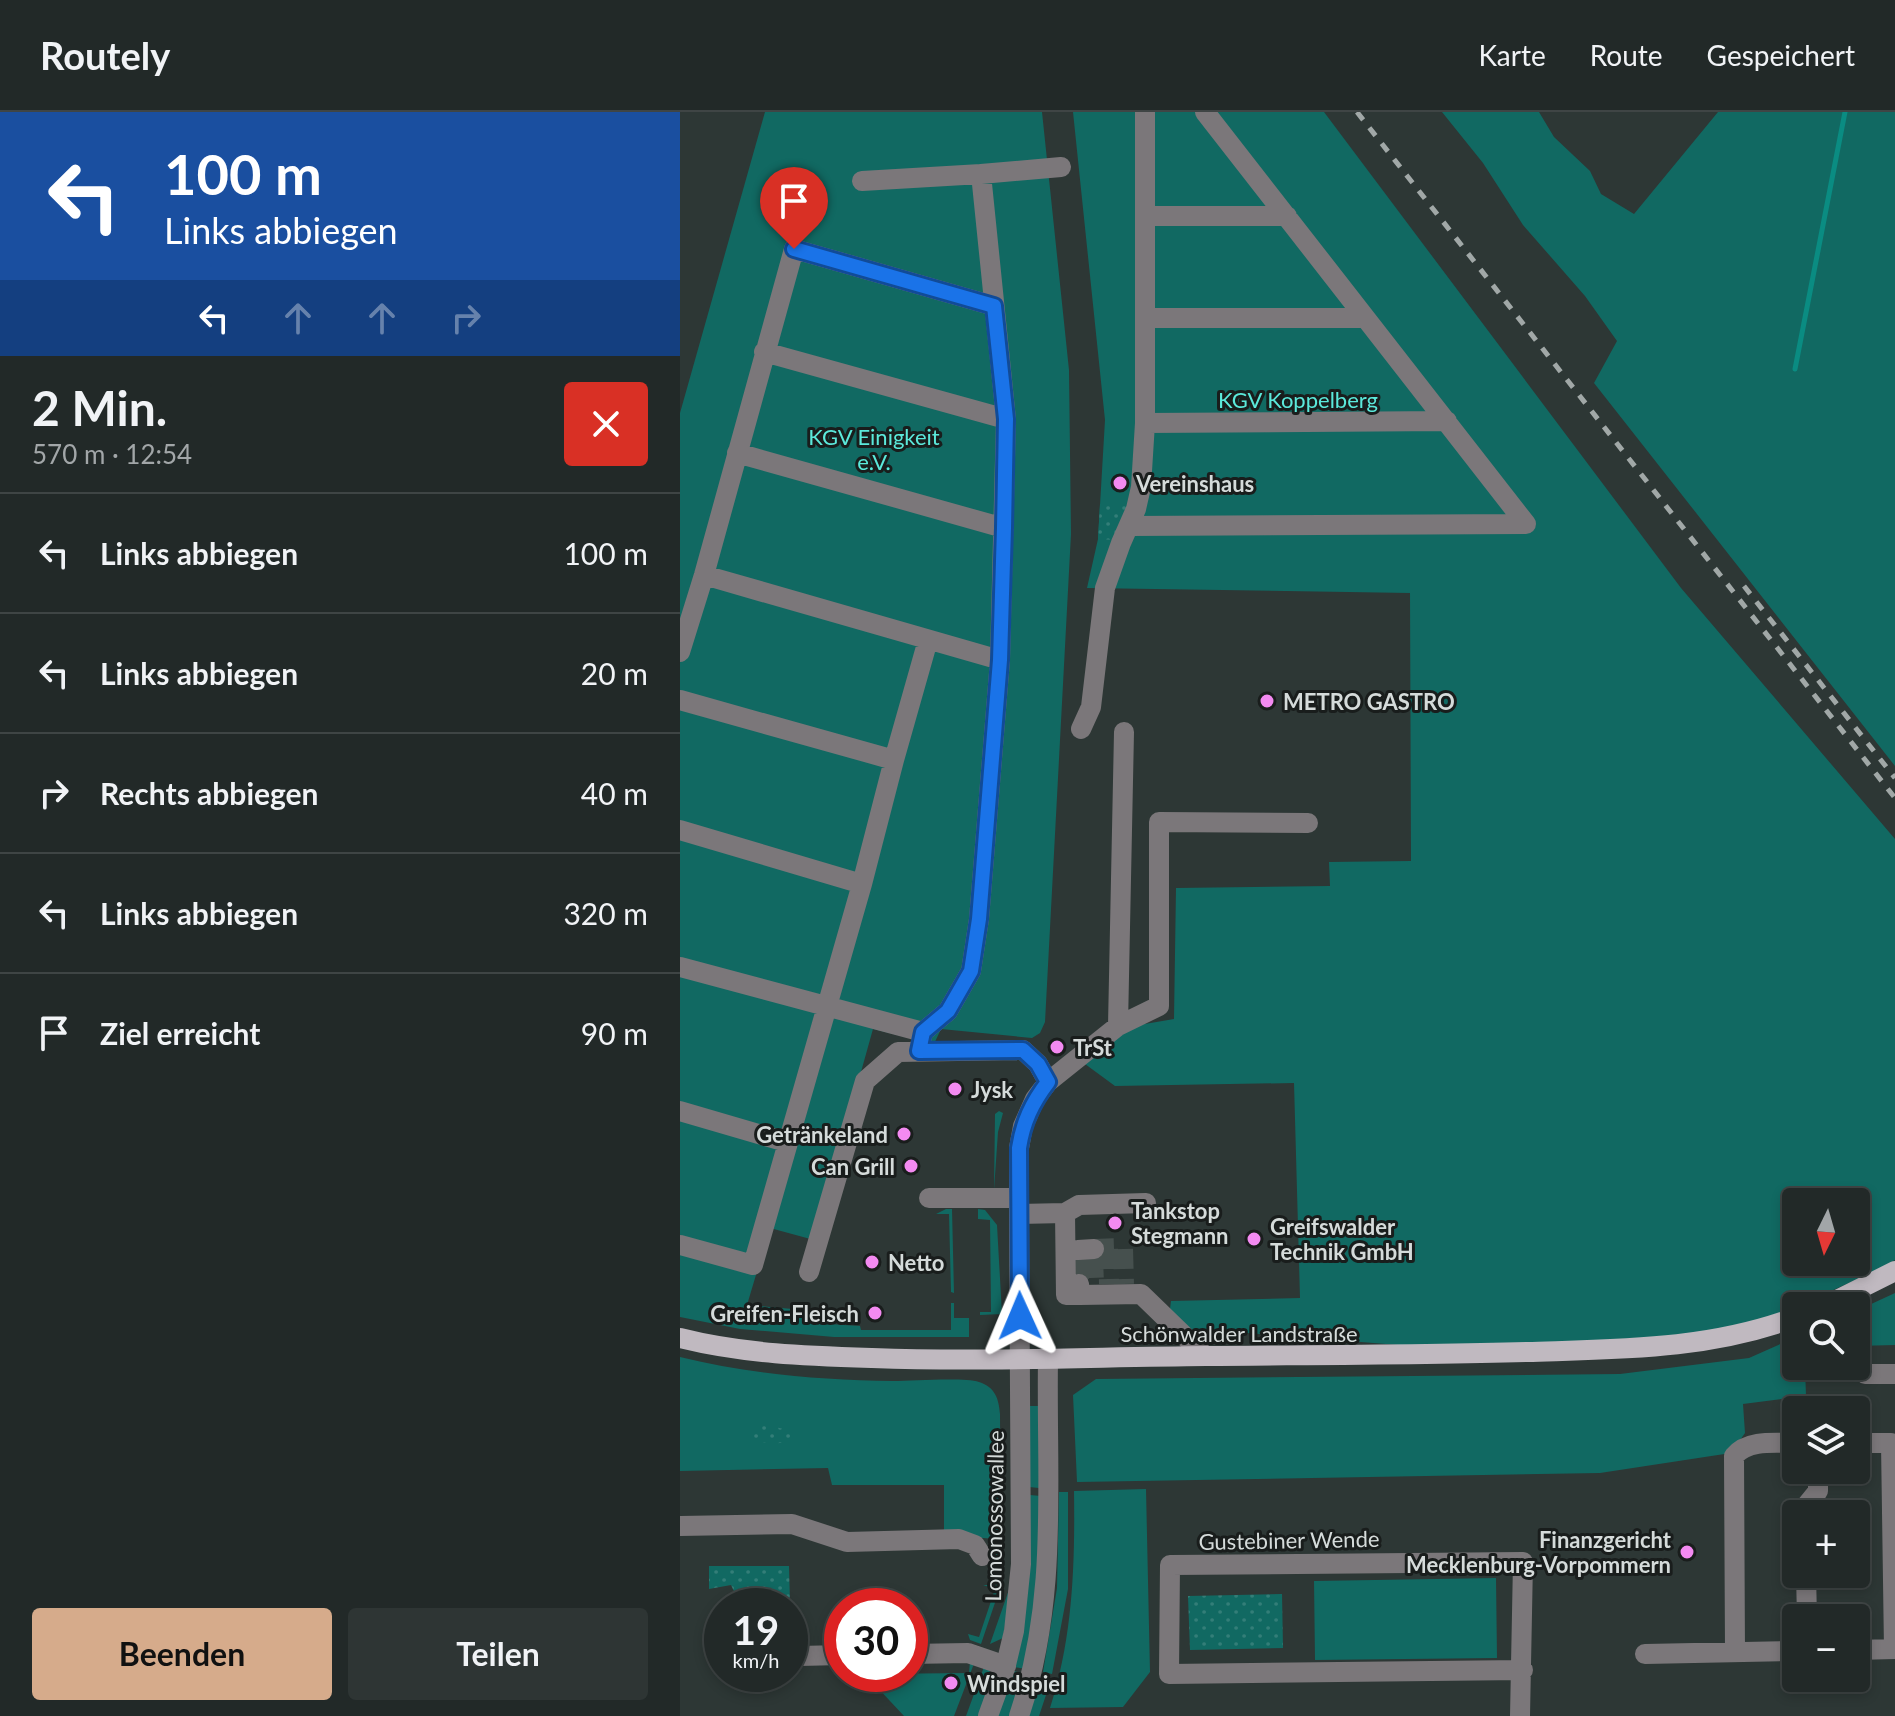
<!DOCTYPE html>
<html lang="de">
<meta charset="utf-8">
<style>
:root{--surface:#222928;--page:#2e3534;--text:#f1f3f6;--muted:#a2a6a8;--line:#3f4545;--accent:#d6ab8b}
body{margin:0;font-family:Lato,sans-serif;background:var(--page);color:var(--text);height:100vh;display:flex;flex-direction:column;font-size:30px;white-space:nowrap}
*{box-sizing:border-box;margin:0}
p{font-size:26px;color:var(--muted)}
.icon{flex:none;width:44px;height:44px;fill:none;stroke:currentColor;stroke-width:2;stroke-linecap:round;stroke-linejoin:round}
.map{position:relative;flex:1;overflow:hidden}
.sheet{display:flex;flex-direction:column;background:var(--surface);width:680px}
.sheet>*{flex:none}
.hud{background:#1a4fa0;color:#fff;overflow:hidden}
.needle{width:52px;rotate:185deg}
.tools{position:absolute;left:1102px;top:1076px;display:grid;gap:16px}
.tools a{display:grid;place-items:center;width:88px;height:88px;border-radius:8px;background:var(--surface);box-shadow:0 4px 12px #0003,0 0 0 2px var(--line);font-size:40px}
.speed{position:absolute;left:24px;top:1476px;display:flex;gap:16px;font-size:40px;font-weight:700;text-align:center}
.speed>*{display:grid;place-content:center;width:104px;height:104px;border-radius:50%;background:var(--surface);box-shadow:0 4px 12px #0003,0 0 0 2px var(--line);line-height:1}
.speed small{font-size:20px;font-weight:400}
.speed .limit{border:12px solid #d22;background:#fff;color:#111}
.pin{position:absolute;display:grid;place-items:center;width:68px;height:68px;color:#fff;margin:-82px -34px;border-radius:50% 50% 50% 0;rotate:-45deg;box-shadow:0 0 8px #0007}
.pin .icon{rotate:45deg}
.me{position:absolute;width:88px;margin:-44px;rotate:359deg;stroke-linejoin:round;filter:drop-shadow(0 0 6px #0008)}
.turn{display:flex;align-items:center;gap:28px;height:168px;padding:0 32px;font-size:36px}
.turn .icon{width:104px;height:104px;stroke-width:2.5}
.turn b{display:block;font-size:56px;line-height:68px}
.lanes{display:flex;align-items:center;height:76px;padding:0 32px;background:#0003;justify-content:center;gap:40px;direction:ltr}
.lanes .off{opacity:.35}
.round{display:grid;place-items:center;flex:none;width:84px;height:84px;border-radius:8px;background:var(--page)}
.summary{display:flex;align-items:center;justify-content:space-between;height:136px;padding:0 32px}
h1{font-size:48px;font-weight:700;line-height:60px}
.button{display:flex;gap:16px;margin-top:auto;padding:16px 32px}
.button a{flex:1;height:92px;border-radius:8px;background:var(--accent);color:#111;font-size:32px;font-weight:700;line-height:92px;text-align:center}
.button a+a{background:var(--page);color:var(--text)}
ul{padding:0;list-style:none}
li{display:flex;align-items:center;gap:24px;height:120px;padding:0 32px;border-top:2px solid var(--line)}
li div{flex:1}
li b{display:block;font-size:30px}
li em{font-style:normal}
header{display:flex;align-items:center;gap:48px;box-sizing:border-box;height:112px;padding:0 40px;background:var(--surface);border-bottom:2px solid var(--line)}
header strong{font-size:38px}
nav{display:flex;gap:44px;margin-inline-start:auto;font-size:28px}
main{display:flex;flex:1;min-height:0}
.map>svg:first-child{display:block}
.green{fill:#116962;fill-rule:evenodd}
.park{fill:url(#park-dots)}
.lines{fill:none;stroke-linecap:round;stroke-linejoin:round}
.stream{stroke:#0a8c82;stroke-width:5}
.minor-tunnel{stroke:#46504e;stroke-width:20;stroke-dasharray:20 10;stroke-linecap:butt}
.minor{stroke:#7b777a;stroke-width:20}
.major{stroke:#c0b9c0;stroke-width:20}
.rail{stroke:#a1a8a7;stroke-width:5;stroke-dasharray:10 10;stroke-linecap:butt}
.route-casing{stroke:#114b97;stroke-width:20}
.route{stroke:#1a73e8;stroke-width:14}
.poi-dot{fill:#f38af1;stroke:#191d1c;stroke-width:3}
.labels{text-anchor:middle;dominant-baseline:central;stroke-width:6;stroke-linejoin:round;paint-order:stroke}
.park-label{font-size:22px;fill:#5be9db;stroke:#191d1c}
.poi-label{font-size:22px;font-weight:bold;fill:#d5dbda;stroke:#191d1c;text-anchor:start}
.street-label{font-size:22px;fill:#d5dbda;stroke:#191d1c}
</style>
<header>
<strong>Routely</strong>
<nav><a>Karte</a><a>Route</a><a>Gespeichert</a></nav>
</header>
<main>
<section class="sheet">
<div class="hud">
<div class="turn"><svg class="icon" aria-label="left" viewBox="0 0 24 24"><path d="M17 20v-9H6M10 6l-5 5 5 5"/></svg><div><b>100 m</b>Links abbiegen</div></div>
<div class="lanes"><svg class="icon" aria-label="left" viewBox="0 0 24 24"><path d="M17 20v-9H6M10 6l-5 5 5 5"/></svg><svg class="icon off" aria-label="ahead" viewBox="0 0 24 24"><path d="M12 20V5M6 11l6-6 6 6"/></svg><svg class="icon off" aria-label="ahead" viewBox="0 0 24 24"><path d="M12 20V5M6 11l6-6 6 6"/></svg><svg class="icon off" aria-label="right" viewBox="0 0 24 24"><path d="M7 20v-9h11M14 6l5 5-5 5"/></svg></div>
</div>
<div class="summary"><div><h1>2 Min.</h1><p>570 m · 12:54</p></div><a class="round" style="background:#d93025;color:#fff"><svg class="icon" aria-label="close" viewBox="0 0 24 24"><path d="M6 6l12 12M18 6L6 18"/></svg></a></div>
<ul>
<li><svg class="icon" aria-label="left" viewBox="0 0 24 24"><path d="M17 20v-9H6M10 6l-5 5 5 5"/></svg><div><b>Links abbiegen</b></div><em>100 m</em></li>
<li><svg class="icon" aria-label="left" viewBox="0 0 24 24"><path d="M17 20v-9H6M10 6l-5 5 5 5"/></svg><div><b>Links abbiegen</b></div><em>20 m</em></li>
<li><svg class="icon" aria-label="right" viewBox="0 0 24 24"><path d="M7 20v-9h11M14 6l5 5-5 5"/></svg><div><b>Rechts abbiegen</b></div><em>40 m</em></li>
<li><svg class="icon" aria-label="left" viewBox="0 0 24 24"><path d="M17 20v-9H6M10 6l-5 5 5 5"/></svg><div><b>Links abbiegen</b></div><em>320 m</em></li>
<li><svg class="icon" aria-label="arrive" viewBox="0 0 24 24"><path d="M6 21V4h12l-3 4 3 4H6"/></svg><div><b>Ziel erreicht</b></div><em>90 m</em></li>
</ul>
<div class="button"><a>Beenden</a><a>Teilen</a></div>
</section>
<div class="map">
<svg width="1215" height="1604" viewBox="0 0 1215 1604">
<defs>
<pattern id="park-dots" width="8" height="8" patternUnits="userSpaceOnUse" patternTransform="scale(2)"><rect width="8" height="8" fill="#116962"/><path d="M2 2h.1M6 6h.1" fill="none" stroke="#337e78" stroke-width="1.8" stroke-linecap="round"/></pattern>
</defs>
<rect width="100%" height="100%" fill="#2d3735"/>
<path class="green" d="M85 0H362L389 258 391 422 365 910 360 921 352 926 261 917 254 932 193 917 134 1128 90 1116 67 1193 135 1199 133 1211 180 1214 181 1218H271V1191H274V1206H289V1225H154L60 1217 0 1205V301Z
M393 0H644L1001 476 1215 727V1148L1189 1162 1093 1205 1028 1219 953 1229 731 1234 555 1220H510L490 1197 491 1189 620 1186 614 971 435 974 405 952 453 914 494 907 496 776 650 774 649 750 731 749 730 481 407 476 418 427 425 308ZM1116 1090H1176V1150H1116Z
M762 0H859L874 25 910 59 921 82 954 102 1038 0H1215V654L914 271 937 229 905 184 843 113 803 51Z
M319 999 323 1001 318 1020 314 1078 315 1002Z
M266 1097H272L274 1181 271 1180 269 1102H256Z
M298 1097 305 1098 317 1113 322 1202 300 1203V1200H311L310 1108 298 1107Z
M1215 1181V1233L1176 1234V1199Z
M1116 1225V1254H1125L1126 1284 1063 1292 1065 1321 1051 1341 920 1361 397 1370 393 1283 416 1267 940 1262 1069 1246Z
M0 1245C70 1262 141 1268 213 1269 232 1269 284 1265 299 1270 315 1275 319 1287 320 1302L321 1473 301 1532 290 1528 288 1522 299 1525 315 1477 303 1473H316V1427L264 1423V1373H152L148 1356 0 1359Z
M347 1294H359V1376L349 1375Z
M466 1377 470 1560 443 1595 370 1596C393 1525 395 1453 394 1379Z
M379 1380H388V1477L372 1562 363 1560 377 1476Z
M350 1383 361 1384 360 1447 345 1557 334 1555C349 1497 350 1442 350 1383Z
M816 1466 817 1546 635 1548 634 1469Z
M331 1472 323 1526 310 1532Z
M290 1549H295L274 1604H224L196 1574 191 1562 289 1561Z
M305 1552C319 1567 305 1587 298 1604H286Z
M334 1559 344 1562 329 1604H317Z
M360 1566 371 1568 359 1604H347Z"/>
<path class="park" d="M420 392 453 394 434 428 418 427Z
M73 1310 121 1321 115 1329 92 1332 68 1327Z
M29 1454H109L110 1491C86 1500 61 1498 51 1473L29 1477Z
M602 1482 603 1536 510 1538 508 1484Z"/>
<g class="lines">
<path class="stream" d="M1115 257 1165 0"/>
<path class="minor-tunnel" d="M414 1137 443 1136 444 1172
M428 1137 429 1172
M413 1146 414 1172
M399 1147V1172"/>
<path class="minor" d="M182 69 301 62 381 55
M466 104H607
M466 206H685
M84 240 326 307
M465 311 767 309
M57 341 324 416
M450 414 846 412 525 0
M24 463 320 548
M0 540 24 463 114 137 314 194
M0 588 214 648
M401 617 411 595 425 476 441 431 456 397 461 375 465 311V0
M0 718 182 772
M0 855 243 920
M438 914 444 620
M239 939 243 920 268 899 291 859 299 807 320 548 326 307 301 62
M0 999 106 1030
M249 1086H339
M385 1101 386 1183H395
M339 1102 385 1101 399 1093 466 1091
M0 1133 73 1153 182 772 214 648 248 528
M398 1138 414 1137
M129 1160 185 969 218 940 343 938 358 952 368 970
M399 1172 400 1183 461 1182 525 1244
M1185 1262H1215
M1176 1331H1211L1214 1537
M1125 1402V1395L1138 1379V1358
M0 1414 112 1412 167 1430 279 1427 295 1433 302 1444
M1126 1462 1127 1506
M1176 1538 1215 1537
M1055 1540 1054 1344C1068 1327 1096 1331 1116 1331
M230 1542 288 1541 326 1554
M965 1542 1116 1539
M119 1544 162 1543
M308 1604 325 1557 334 1519 341 1452 339 1102V1036L343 1014 355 987 368 970 438 914 479 894V710L628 711
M339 1604C379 1486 366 1369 368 1247
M840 1604 843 1450 490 1453 489 1562 843 1558"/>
<path class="major" d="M1145 1194 1215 1159
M0 1226C63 1242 128 1244 192 1246 304 1250 414 1245 526 1244 633 1243 740 1243 847 1240 938 1237 1029 1238 1116 1205"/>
<path class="rail" d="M677 0 1215 686
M1064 474 1215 666"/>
</g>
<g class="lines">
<g class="route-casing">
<path id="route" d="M114 137 314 194 326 307 324 416 320 548 299 807 291 859 268 899 243 920 239 939 343 938 358 952 368 970C352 991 343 1010 339 1036L340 1204"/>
</g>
<use href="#route" class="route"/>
</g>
<g class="poi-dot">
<circle cx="440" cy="371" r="8"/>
<circle cx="587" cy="589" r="8"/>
<circle cx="377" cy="935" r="8"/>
<circle cx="275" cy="977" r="8"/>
<circle cx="224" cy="1022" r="8"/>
<circle cx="231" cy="1054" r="8"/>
<circle cx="435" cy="1111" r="8"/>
<circle cx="574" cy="1127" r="8"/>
<circle cx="192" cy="1150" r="8"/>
<circle cx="195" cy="1201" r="8"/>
<circle cx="1007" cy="1440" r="8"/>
<circle cx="271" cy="1571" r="8"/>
</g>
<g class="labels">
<g class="park-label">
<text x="618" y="287">KGV Koppelberg</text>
<text x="194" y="324">KGV Einigkeit<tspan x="194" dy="25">e.V.</tspan></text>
</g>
<g class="poi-label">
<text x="456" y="371">Vereinshaus</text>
<text x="603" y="589">METRO GASTRO</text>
<text x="393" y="935">TrSt</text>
<text x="291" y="977">Jysk</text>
<text x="208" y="1022" text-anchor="end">Getränkeland</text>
<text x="215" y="1054" text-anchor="end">Can Grill</text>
<text x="451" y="1098">Tankstop<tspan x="451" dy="25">Stegmann</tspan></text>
<text x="590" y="1114">Greifswalder<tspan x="590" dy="25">Technik GmbH</tspan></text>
<text x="208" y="1150">Netto</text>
<text x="179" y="1201" text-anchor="end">Greifen-Fleisch</text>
<text x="991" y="1427" text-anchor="end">Finanzgericht<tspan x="991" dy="25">Mecklenburg-Vorpommern</tspan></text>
<text x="287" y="1571">Windspiel</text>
</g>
<g class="street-label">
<text x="559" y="1221">Schönwalder Landstraße</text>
<text transform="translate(314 1404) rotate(-89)">Lomonossowallee</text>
<text transform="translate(609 1428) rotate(-1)">Gustebiner Wende</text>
</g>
</g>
</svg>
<div class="tools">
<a><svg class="needle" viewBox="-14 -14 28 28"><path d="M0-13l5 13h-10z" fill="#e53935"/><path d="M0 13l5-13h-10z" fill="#a2a6a8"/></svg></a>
<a><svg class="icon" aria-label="search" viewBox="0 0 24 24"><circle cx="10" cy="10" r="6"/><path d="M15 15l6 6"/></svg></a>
<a><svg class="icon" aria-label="layers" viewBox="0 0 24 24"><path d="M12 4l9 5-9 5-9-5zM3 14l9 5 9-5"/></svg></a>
<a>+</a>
<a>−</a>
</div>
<div class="speed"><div>19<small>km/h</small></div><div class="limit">30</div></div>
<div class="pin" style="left:114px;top:137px;background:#d93025"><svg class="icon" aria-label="arrive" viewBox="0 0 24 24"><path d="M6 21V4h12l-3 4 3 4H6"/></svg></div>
<svg class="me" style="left:340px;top:1204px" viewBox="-20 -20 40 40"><path d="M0-17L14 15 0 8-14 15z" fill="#1a73e8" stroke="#fff" stroke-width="4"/></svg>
</div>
</main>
